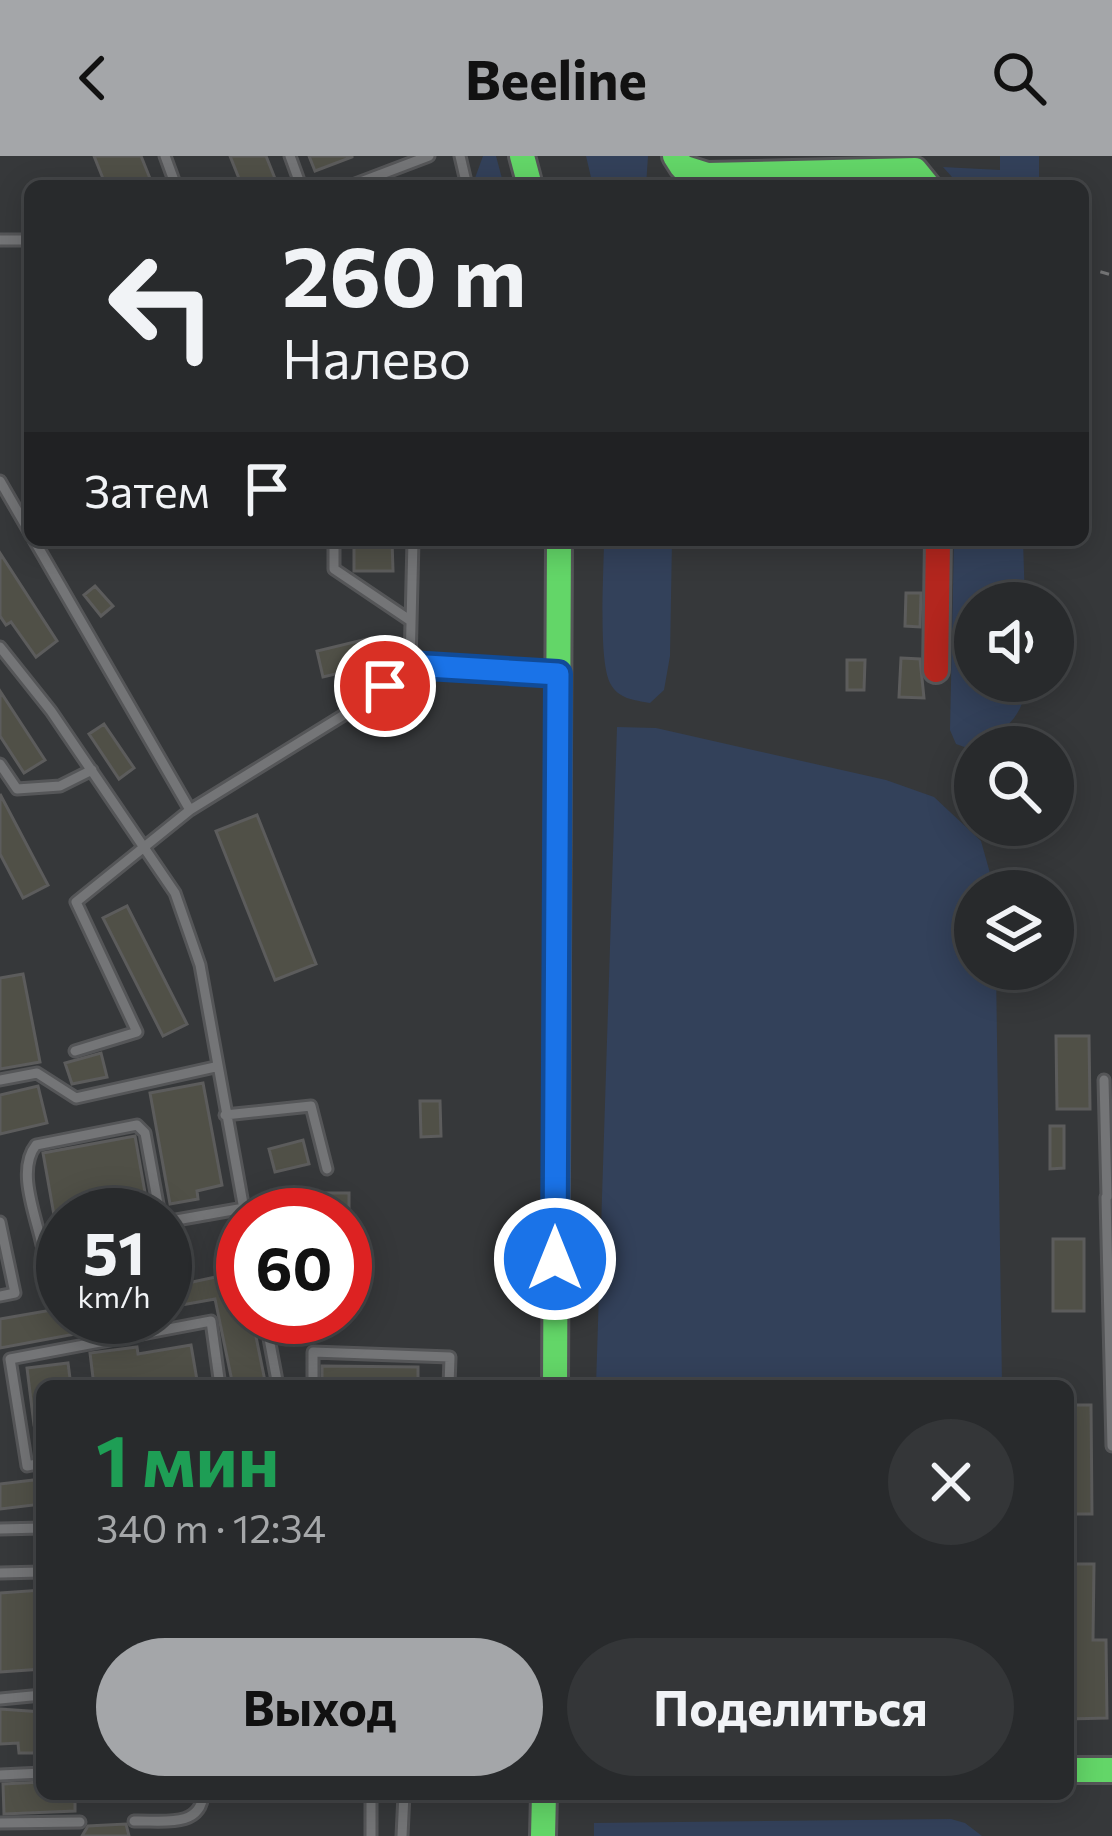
<!DOCTYPE html>
<html lang="ru">
<meta charset="utf-8">
<style>
:root{--surface:#282a2c;--page:#343638;--text:#f1f3f6;--muted:#a5a7a9;--line:#444648;--accent:#a4a6a9}
body{margin:0;font-family:Commissioner,sans-serif;background:var(--page);color:var(--text);height:100vh;display:flex;flex-direction:column;font-size:45px;white-space:nowrap}
*{box-sizing:border-box;margin:0}
p{font-size:39px;color:var(--muted)}
.icon{flex:none;width:66px;height:66px;fill:none;stroke:currentColor;stroke-width:2;stroke-linecap:round;stroke-linejoin:round}
.map{position:relative;flex:1;overflow:hidden}
.panel{position:absolute;left:36px;top:1224px;width:1038px;height:420px;display:flex;flex-direction:column;background:var(--surface);border-radius:18px;box-shadow:0 6px 30px #0003,0 0 0 3px var(--line)}
.panel>*{flex:none}
.banner{position:absolute;left:24px;top:24px;width:1065px;height:366px;border-radius:18px;box-shadow:0 6px 30px #0003,0 0 0 3px var(--line);background:#282a2c;color:var(--text);overflow:hidden}
.buttons{position:absolute;left:954px;top:426px;display:grid;gap:24px}
.buttons a{display:grid;place-items:center;width:120px;height:120px;border-radius:50%;background:var(--surface);box-shadow:0 6px 30px #0003,0 0 0 3px var(--line);font-size:60px}
.speed{position:absolute;left:36px;top:1032px;display:flex;gap:24px;font-size:60px;font-weight:700;text-align:center}
.speed>*{display:grid;place-content:center;width:156px;height:156px;border-radius:50%;background:var(--surface);box-shadow:0 6px 30px #0003,0 0 0 3px var(--line);line-height:1}
.speed small{font-size:30px;font-weight:400}
.speed .limit{border:18px solid #d22;background:#fff;color:#111}
.pin{position:absolute;display:grid;place-items:center;width:102px;height:102px;color:#fff;margin:-51px;border:6px solid #fff;border-radius:50%;box-shadow:0 3px 12px #0007}
.me{position:absolute;width:132px;margin:-66px;rotate:0deg;stroke-linejoin:round;filter:drop-shadow(0 0 9px #0008)}
.turn{display:flex;align-items:center;gap:42px;height:252px;padding:0 60px;font-size:54px}
.turn .icon{width:156px;height:156px;stroke-width:2.5}
.turn b{display:block;font-size:84px;line-height:102px}
.then{display:flex;align-items:center;height:114px;padding:0 60px;background:#0003;gap:24px;font-size:45px}
.round{display:grid;place-items:center;flex:none;width:126px;height:126px;border-radius:63px;background:var(--page)}
.head{display:flex;align-items:center;justify-content:space-between;height:204px;padding:0 60px}
h1{font-size:72px;font-weight:700;line-height:90px;color:#1e9e55}
.button{display:flex;gap:24px;margin-top:auto;padding:24px 60px}
.button a{flex:1;height:138px;border-radius:72px;background:var(--accent);color:#111;font-size:48px;font-weight:700;line-height:138px;text-align:center}
.button a+a{background:var(--page);color:var(--text)}
header{display:flex;justify-content:space-between;align-items:center;height:156px;padding:0 60px;background:var(--accent);color:#111;font-size:54px;font-weight:700}
.map>svg:first-child{display:block}
.green{fill:#33415a}
.building{fill:#505047;stroke:#5c5c5c;stroke-width:3}
.lines{fill:none;stroke-linecap:round;stroke-linejoin:round}
.lane-casing{stroke:#555658;stroke-width:15}
.fast-casing{stroke:#555658;stroke-width:30}
.jam-casing{stroke:#555658;stroke-width:30}
.path{stroke:#757677;stroke-width:3;stroke-dasharray:9 9;stroke-linecap:butt}
.lane{stroke:#747577;stroke-width:9}
.fast{stroke:#63d668;stroke-width:24}
.jam{stroke:#b3261e;stroke-width:24}
.route-casing{stroke:#114b97;stroke-width:30}
.route{stroke:#1a73e8;stroke-width:21}
</style>
<header><svg class="icon" aria-label="back" viewBox="0 0 24 24"><path d="M15 5l-7 7 7 7"/></svg>Beeline<svg class="icon" aria-label="search" viewBox="0 0 24 24"><circle cx="10" cy="10" r="6"/><path d="M15 15l6 6"/></svg></header>
<div class="map">
<svg width="1112" height="1680" viewBox="0 0 1112 1680">
<rect width="100%" height="100%" fill="#36383a"/>
<path class="green" d="M483 0H496L504 30H477L475 22Z
M586 0H648L646 30H593Z
M1000 0H1039V30H960L943 11 1000 14Z
M604 384H672L670 500 664 534 650 547C634 544 618 543 610 527 598 502 604 415 604 384Z
M954 384H1023L1025 447H975V525H1026C1025 563 1001 578 970 593L956 588 950 574Z
M617 571 656 572 886 624 934 641 981 685 995 735H975V813H996L1002 1230H596Z
M951 1663 965 1667 982 1680H594V1667Z"/>
<path class="building" d="M94 0H141L153 30H106Z
M230 0H266L278 30H242Z
M309 0H352V1L315 15Z
M354 384H392L393 415H354Z
M0 397 57 485 36 501 11 466 6 469 0 460Z
M95 430 113 450 101 460 84 439Z
M906 437H921L920 471 905 470Z
M371 482 378 508 323 521 317 495Z
M901 502 920 503 924 542 899 541Z
M847 504H865L864 534H847Z
M0 535 45 604 24 617 0 580Z
M104 568 134 612 119 623 89 578Z
M0 638 48 729 23 742 0 698Z
M257 659 316 808 275 824 216 675Z
M127 750 187 868 163 880 103 762Z
M23 818 40 906 0 913V822Z
M1056 880H1089L1090 953H1057Z
M101 897 107 921 72 928 65 907Z
M203 927 222 1029 197 1035 198 1043 170 1048 150 937Z
M38 930 47 967 0 978V939Z
M420 945H440L441 980 421 981Z
M1050 970H1064V1012L1050 1013Z
M135 980 149 1059H54L43 997Z
M303 984 309 1008 275 1016 269 993Z
M293 1037H349V1059H283V1039Z
M1053 1083H1084V1155H1053Z
M243 1115V1161H252L266 1230H233L215 1143 165 1152V1132Z
M63 1152V1161H133L134 1167 0 1192V1163Z
M191 1189 198 1230H94L90 1197 137 1191 138 1198Z
M68 1207 71 1230H42V1269H34L27 1212Z
M322 1210 418 1211V1230H322Z
M1068 1249H1091L1092 1358H1068Z
M42 1323V1348L0 1353V1328Z
M1074 1408H1094L1093 1484H1106L1107 1562 1068 1563V1484H1074Z
M42 1434V1513L0 1516V1437Z
M0 1553 42 1556V1597H19L18 1587 0 1588Z
M42 1626V1638L75 1640V1655L4 1658 3 1628Z
M126 1668 129 1680H82L88 1670Z"/>
<g class="lines">
<g class="lane-casing">
<path id="lane" d="M165 0 176 30
M290 0 301 30
M460 0 467 30
M350 30 429 0
M0 84H30
M0 325 30 377
M34 384 190 654 402 523 410 509 552 517
M334 384V413L411 465
M0 491 51 555 175 737 200 809 245 1059
M410 509 413 384
M0 608 17 633 60 630 92 614
M75 895 137 876 76 746 190 654
M0 924 37 917 76 942 215 911
M1104 924 1107 1041
M225 959 311 950 327 1013
M1106 1041 1112 1290
M0 1066 15 1137 0 1140
M165 1066 244 1052
M63 1085 42 1089C36 1060 16 1014 36 989L137 969 145 977 160 1059
M265 1161 278 1230
M313 1230V1196L450 1201 449 1230
M42 1307 27 1310 10 1203 211 1165 220 1230
M0 1373 42 1372
M0 1417 41 1416
M0 1543 42 1539
M0 1619 42 1617
M371 1638V1680
M134 1665C160 1664 201 1673 203 1638
M0 1667 80 1666
M402 1680 404 1638"/>
</g>
<g class="fast-casing">
<path id="fast" d="M522 0 530 30
M675 0 682 11 707 19 915 14 928 30
M555 1230 559 384
M1068 1614H1112
M543 1680 544 1638"/>
</g>
<g class="jam-casing">
<path id="jam" d="M936 514 938 384"/>
</g>
<path class="path" d="M1083 111 1112 119
M733 1638 773 1642 786 1638
M511 1642V1638"/>
<use href="#lane" class="lane"/>
<use href="#fast" class="fast"/>
<use href="#jam" class="jam"/>
</g>
<g class="lines">
<g class="route-casing">
<path id="route" d="M385 530 402 523 410 509 558 518 555 1103"/>
</g>
<use href="#route" class="route"/>
</g>
</svg>
<div class="buttons">
<a><svg class="icon" aria-label="sound" viewBox="0 0 24 24"><path d="M4 9h4l5-4v14l-5-4H4zM17 9q2 3 0 6"/></svg></a>
<a><svg class="icon" aria-label="search" viewBox="0 0 24 24"><circle cx="10" cy="10" r="6"/><path d="M15 15l6 6"/></svg></a>
<a><svg class="icon" aria-label="layers" viewBox="0 0 24 24"><path d="M12 4l9 5-9 5-9-5zM3 14l9 5 9-5"/></svg></a>
</div>
<div class="speed"><div>51<small>km/h</small></div><div class="limit">60</div></div>
<div class="pin" style="left:385px;top:530px;background:#d93025"><svg class="icon" aria-label="arrive" viewBox="0 0 24 24"><path d="M6 21V4h12l-3 4 3 4H6"/></svg></div>
<svg class="me" style="left:555px;top:1103px" viewBox="-20 -20 40 40"><circle r="17" fill="#1a73e8" stroke="#fff" stroke-width="3"/><path d="M0-11L8 9 0 5-8 9z" fill="#fff"/></svg>
<div class="banner">
<div class="turn"><svg class="icon" aria-label="left" viewBox="0 0 24 24"><path d="M17 20v-9H6M10 6l-5 5 5 5"/></svg><div><b>260 m</b>Налево</div></div>
<div class="then">Затем<svg class="icon" aria-label="arrive" viewBox="0 0 24 24"><path d="M6 21V4h12l-3 4 3 4H6"/></svg></div>
</div>
<section class="panel">
<div class="head"><div><h1>1 мин</h1><p>340 m · 12:34</p></div><a class="round"><svg class="icon" aria-label="close" viewBox="0 0 24 24"><path d="M6 6l12 12M18 6L6 18"/></svg></a></div>
<div class="button"><a>Выход</a><a>Поделиться</a></div>
</section>
</div>
